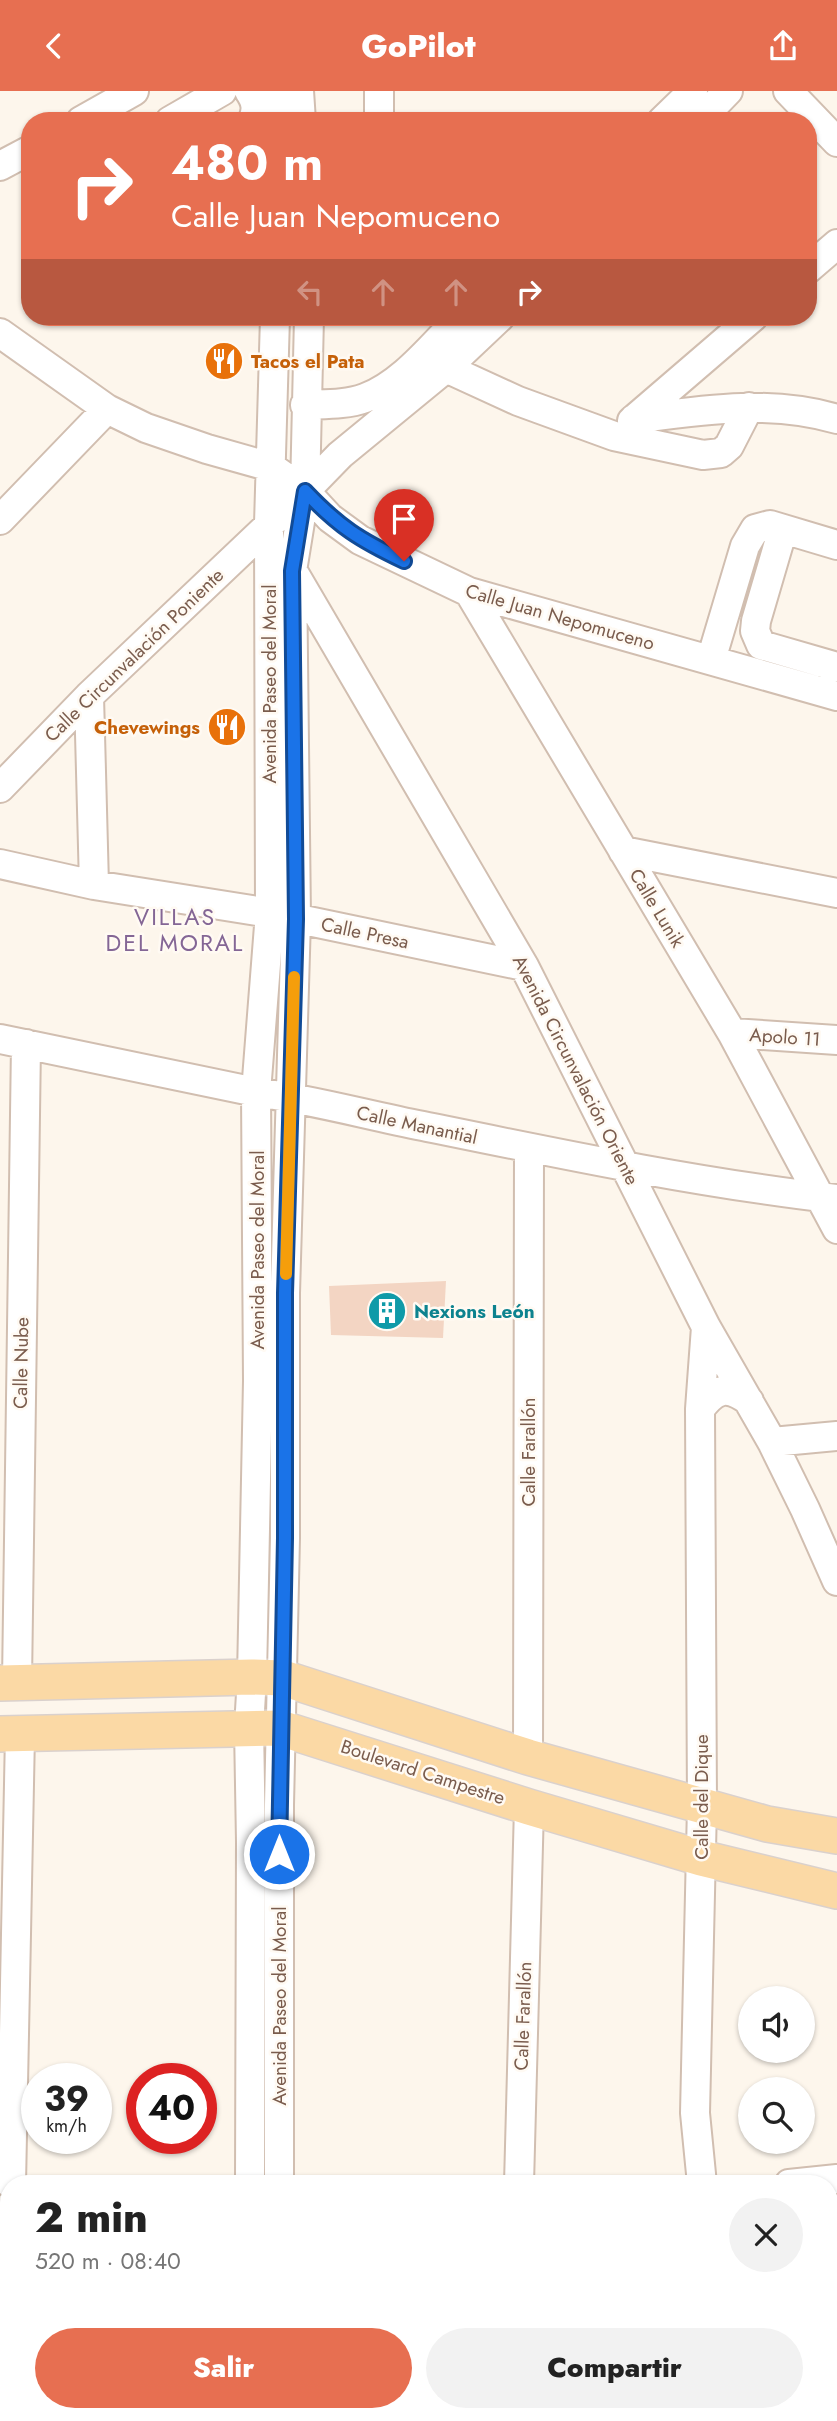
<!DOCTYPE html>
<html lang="es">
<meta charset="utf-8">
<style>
:root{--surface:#fff;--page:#f2f2f2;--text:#222;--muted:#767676;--accent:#e76f51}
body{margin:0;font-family:Jost,sans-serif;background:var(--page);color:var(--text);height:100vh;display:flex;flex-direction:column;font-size:26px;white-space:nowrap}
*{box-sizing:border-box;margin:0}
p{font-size:23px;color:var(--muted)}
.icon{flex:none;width:38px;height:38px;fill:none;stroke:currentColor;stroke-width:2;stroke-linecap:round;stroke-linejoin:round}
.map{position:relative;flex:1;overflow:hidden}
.panel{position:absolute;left:0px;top:2084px;width:838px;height:247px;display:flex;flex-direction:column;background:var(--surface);border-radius:28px 28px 0 0;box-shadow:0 2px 5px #0004}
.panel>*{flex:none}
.hud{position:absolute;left:21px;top:21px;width:796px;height:214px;border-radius:28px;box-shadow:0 2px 5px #0004;background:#e76f51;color:#fff;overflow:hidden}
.fabs{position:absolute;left:738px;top:1895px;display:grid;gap:14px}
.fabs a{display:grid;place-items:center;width:77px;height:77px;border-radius:50%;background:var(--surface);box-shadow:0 2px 5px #0004;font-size:35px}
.speed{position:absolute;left:21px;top:1972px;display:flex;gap:14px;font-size:35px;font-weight:700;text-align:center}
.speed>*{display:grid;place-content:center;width:91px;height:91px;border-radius:50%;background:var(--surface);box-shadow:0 2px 5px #0004;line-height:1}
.speed small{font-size:18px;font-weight:400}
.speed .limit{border:10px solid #d22;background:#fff;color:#111}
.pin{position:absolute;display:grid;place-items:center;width:60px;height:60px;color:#fff;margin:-72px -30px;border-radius:50% 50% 50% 0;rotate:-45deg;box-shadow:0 0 7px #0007}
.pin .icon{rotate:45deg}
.me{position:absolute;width:77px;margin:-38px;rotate:0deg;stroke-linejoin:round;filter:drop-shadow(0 0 5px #0008)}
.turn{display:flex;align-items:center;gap:24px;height:147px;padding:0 35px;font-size:32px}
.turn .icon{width:91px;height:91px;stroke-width:2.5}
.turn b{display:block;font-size:49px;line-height:60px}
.lanes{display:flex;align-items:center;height:66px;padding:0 35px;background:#0003;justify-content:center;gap:35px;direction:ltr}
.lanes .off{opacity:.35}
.round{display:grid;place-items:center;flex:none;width:74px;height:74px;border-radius:37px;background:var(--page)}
.headline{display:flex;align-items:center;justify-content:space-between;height:119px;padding:0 35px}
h1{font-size:42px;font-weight:800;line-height:52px}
.primary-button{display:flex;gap:14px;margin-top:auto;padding:14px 35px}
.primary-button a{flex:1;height:80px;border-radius:42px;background:var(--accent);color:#fff;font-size:28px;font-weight:800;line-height:80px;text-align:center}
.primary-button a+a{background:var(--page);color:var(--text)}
header{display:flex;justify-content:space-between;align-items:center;height:91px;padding:0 35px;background:var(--accent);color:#fff;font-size:32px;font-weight:800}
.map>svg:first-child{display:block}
.building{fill:#f3d5c3}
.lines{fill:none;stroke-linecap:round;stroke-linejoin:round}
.minor-casing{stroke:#d1beb0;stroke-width:32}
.major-casing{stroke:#dad1cd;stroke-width:38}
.minor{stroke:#fff;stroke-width:28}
.major{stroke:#fbd9a5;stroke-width:35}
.route-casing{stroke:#114b97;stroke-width:18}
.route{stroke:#1a73e8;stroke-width:12}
.slow{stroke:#f59e0b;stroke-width:12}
.labels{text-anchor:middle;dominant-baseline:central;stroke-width:5;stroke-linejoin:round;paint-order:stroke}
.food-label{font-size:19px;font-weight:bold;fill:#c56008;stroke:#fffaf3;text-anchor:start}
.street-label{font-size:19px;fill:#7a5c4d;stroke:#fffaf3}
.culture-label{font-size:19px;font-weight:bold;fill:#0d838f;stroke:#fffaf3;text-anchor:start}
.quarter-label{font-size:23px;letter-spacing:2px;fill:#846695;stroke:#fffaf3}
</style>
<header><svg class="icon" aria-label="back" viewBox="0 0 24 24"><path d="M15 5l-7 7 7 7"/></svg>GoPilot<svg class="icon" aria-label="share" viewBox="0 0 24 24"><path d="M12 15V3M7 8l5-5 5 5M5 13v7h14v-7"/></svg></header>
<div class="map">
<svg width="837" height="2330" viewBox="0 0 837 2330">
<rect width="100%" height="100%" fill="#fdf6ec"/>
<path class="building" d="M446 1190 443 1247 331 1244 329 1195Z"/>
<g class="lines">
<g class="minor-casing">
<path id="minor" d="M249 0C256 10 258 19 252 30
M299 0 301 30
M788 0 837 51
M81 30 134 0
M170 30 222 0
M278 30 279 0
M379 30V0
M662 30 693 0
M699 30 728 0
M0 75 30 59
M808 178 837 153
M0 242 107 318 146 337 207 358 271 376 305 400 330 427 360 449 469 501 837 605
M446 277 518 310 614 345 703 364 721 362 729 355 749 316
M305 314C325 313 346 314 365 307 404 292 432 254 461 226
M634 328C702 319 770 308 837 328
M632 330 753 226
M0 429 107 318
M783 438 756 530 755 540 761 554 837 576
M294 482 524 875 706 1236 772 1351 805 1418 837 1490
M469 501 732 942 837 1138
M711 569 745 455 755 438 770 434 837 454
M89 605 94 794
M0 697 89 605 305 400 340 364 446 277 500 226
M623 760 837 802
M0 773 94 794 270 822 524 875
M732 942 837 949
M0 948 256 1001C313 1009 367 1024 423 1035 560 1063 698 1092 837 1108
M700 1318 706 1236
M772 1351 837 1345
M17 1591 26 953
M528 1666 529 1057
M11 2093 20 1643
M250 2093 251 1751 249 1636 252 1586 258 1290 256 1001 270 822 269 433 275 226
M279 2093V1714L285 1447V1202L296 828 292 480 305 400 309 226
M519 2093 529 1716
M702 2093 695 2022 702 1715 700 1318C716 1297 727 1294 749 1310
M789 2093 837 2088
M52 2322 56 2330
M312 2322 316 2330
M345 2322 349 2330
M611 2322 614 2330
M804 2322 807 2330
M0 2324 9 2320"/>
</g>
<g class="major-casing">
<path id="major" d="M0 1592 252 1586 283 1587 528 1666 767 1733 837 1745
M0 1643 280 1637 529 1716 701 1767 837 1800"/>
</g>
<use href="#minor" class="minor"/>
<use href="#major" class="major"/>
</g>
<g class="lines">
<g class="route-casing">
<path id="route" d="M279 1763 285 1447V1202L296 828 292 480 305 400C339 436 360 449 404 470"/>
</g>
<use href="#route" class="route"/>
<path class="slow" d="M286 1183 294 886"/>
</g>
<defs>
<g id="restaurant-disc" transform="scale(2.0125)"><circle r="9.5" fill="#e8710a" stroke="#fffaf3"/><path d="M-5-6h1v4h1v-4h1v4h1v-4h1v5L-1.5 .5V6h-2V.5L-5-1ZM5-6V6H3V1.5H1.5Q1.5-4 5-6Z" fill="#fff"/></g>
<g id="building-disc" transform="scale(2.0125)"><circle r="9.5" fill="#0f9aa8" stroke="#fffaf3"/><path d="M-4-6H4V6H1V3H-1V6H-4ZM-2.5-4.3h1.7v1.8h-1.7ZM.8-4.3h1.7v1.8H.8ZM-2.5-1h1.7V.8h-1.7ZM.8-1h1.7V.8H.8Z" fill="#fff"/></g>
</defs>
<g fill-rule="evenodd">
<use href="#restaurant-disc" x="224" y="270"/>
<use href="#restaurant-disc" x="227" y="636"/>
<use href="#building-disc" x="387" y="1220"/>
</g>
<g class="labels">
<g class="food-label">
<text x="251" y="270">Tacos el Pata</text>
<text x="200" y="636" text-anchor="end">Chevewings</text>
</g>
<g class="street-label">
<text transform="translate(560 526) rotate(16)">Calle Juan Nepomuceno</text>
<text transform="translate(134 564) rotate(-44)">Calle Circunvalación Poniente</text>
<text transform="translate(269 593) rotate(-90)">Avenida Paseo del Moral</text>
<text transform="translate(657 817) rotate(59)">Calle Lunik</text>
<text transform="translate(365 842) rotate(12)">Calle Presa</text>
<text transform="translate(785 946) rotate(4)">Apolo 11</text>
<text transform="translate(576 979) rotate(63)">Avenida Circunvalación Oriente</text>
<text transform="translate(417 1034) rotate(12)">Calle Manantial</text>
<text transform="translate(257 1159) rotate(-90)">Avenida Paseo del Moral</text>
<text transform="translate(21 1272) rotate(-89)">Calle Nube</text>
<text transform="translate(528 1361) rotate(-90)">Calle Farallón</text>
<text transform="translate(423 1681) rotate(18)">Boulevard Campestre</text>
<text transform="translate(701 1706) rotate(-90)">Calle del Dique</text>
<text transform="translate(279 1915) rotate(-90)">Avenida Paseo del Moral</text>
<text transform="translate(523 1925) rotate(-88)">Calle Farallón</text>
</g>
<g class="culture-label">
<text x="414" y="1220">Nexions León</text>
</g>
<g class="quarter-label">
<text x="175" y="826">VILLAS<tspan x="175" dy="26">DEL MORAL</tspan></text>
</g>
</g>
</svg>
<div class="fabs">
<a><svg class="icon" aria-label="sound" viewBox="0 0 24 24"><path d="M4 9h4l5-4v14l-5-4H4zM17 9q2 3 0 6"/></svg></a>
<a><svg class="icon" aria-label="search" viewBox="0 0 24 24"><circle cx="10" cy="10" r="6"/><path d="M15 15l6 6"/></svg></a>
</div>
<div class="speed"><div>39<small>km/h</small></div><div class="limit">40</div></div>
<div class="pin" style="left:404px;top:470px;background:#d93025"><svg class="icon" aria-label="arrive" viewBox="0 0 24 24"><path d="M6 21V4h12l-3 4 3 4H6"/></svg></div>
<svg class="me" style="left:279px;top:1763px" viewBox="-20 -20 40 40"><circle r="17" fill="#1a73e8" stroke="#fff" stroke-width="3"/><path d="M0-11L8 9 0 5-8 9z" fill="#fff"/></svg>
<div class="hud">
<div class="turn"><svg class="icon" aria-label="right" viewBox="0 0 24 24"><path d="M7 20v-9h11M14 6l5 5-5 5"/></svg><div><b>480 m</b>Calle Juan Nepomuceno</div></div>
<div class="lanes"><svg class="icon off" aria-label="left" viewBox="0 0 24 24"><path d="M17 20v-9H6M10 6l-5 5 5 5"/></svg><svg class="icon off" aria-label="ahead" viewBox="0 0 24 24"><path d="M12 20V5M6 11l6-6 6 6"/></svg><svg class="icon off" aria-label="ahead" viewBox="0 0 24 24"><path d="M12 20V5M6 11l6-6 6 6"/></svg><svg class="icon" aria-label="right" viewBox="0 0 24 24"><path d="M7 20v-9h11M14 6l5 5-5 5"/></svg></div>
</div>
<section class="panel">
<div class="headline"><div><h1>2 min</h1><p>520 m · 08:40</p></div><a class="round"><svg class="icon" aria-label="close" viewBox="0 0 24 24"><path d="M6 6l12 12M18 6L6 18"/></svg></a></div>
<div class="primary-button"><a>Salir</a><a>Compartir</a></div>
</section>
</div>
